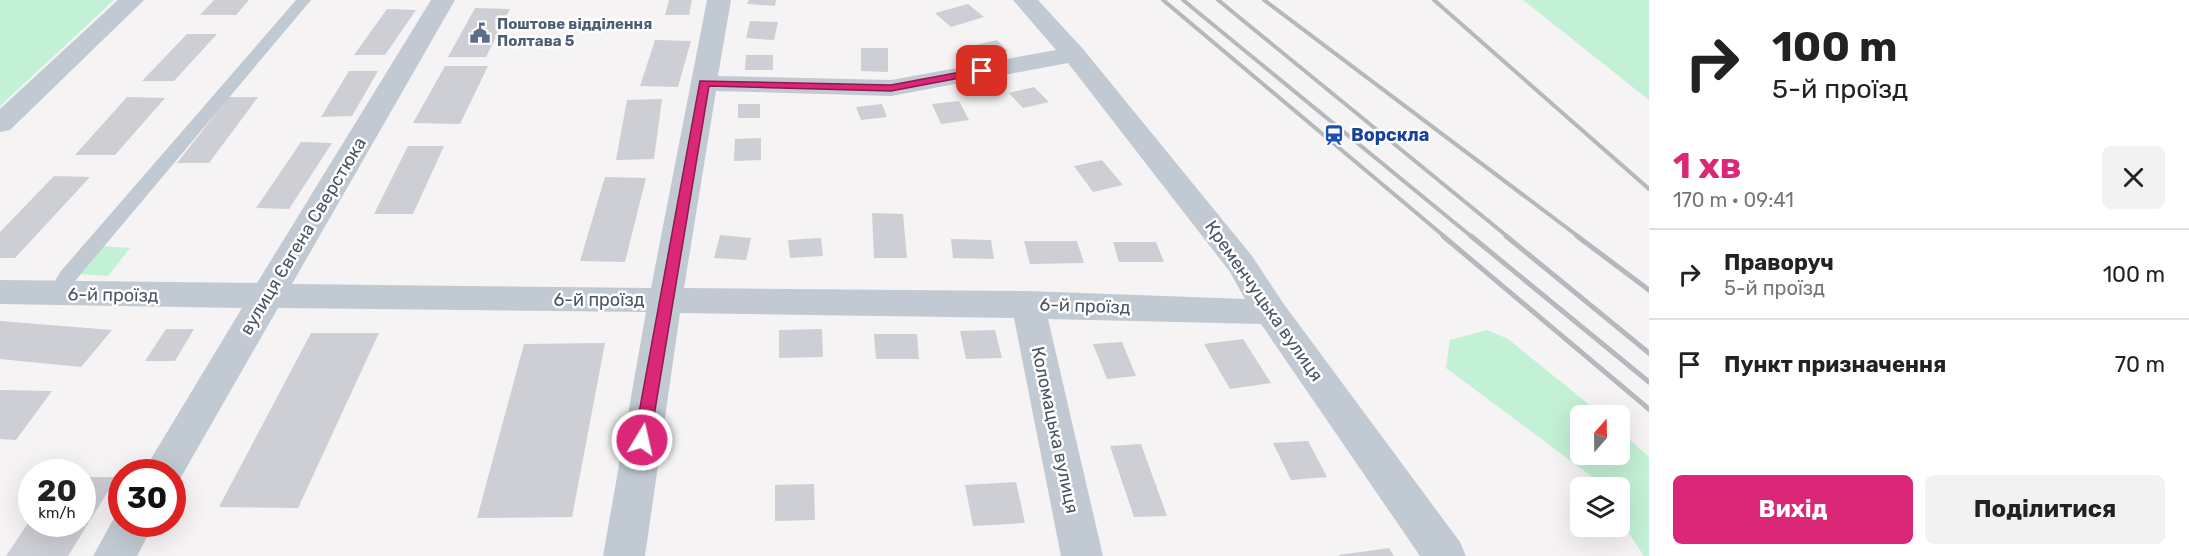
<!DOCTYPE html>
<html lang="uk">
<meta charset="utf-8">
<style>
:root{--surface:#fff;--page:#f2f2f2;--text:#222;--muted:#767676;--line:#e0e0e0;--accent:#db2777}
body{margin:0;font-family:Rubik,sans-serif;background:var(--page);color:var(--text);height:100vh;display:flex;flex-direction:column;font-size:22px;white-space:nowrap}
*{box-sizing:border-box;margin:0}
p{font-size:20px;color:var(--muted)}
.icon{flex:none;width:33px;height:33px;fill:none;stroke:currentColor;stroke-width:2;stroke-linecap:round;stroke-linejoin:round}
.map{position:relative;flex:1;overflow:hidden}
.drawer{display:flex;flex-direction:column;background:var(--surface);width:540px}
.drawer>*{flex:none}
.top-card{background:#fff;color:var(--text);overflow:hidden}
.needle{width:39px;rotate:20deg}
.buttons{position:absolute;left:1570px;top:405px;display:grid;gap:12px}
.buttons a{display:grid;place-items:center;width:60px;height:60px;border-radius:9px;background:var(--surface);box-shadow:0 6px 24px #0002;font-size:30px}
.speed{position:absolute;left:18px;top:459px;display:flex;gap:12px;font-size:30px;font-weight:700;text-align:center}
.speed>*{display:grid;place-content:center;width:78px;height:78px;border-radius:50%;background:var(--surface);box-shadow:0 6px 24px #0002;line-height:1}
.speed small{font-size:15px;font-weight:400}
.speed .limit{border:9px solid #d22;background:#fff;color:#111}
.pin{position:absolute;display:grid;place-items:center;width:51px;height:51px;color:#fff;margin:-26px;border-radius:12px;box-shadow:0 3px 9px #0006}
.me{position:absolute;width:66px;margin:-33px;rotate:9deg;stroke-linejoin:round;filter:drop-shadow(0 0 4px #0008)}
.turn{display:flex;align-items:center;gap:21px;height:126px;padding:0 24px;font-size:27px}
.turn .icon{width:78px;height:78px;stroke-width:2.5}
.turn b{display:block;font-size:42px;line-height:51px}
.round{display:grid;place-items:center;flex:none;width:63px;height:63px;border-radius:9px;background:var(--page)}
.summary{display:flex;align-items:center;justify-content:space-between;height:102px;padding:0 24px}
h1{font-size:36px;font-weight:700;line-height:45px;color:var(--accent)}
.primary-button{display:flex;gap:12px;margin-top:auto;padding:12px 24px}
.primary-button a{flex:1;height:69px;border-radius:9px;background:var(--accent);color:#fff;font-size:24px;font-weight:700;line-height:69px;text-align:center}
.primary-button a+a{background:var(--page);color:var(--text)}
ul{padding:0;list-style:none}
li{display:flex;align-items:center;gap:18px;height:90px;padding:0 24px;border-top:2px solid var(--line)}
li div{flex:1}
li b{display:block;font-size:22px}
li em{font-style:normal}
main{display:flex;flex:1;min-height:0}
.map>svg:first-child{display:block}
.green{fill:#c3f1d5}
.building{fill:#cdcfd5}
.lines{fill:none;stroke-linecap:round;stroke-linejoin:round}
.lane{fill:#c1cad2;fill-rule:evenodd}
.street{fill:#c1cad2;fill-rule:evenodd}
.rail-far1{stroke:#b5b8bd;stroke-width:4}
.rail{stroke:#b5b8bd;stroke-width:5}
.route{fill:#db2777;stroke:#8e194d;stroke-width:1.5}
.labels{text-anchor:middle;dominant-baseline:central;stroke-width:5;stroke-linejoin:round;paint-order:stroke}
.far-service-label{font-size:15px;font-weight:bold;fill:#4e5e75;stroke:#fff;text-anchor:start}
.transit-label{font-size:18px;font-weight:bold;fill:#164399;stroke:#fff;text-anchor:start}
.street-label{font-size:18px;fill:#4a5661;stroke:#fff}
</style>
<main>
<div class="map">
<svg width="1649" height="556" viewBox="0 0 1649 556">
<rect width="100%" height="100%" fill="#f5f3f3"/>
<path class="green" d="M0 0H114L0 106Z
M1523 0H1649V100Z
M101 246 130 248 108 276 78 274Z
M1487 330 1508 339 1602 415 1581 416V454H1620V431L1649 457V556H1644L1620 520V488L1599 487 1591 476 1446 368 1450 340Z"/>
<path class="building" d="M214 0H249L236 15H200Z
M669 0H692L689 15H665Z
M749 0H776L775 6 747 4Z
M968 4 984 17 951 27 935 13Z
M475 8 510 9 486 57H448Z
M387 9 416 10 385 55H354Z
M750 21 778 22 774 40 746 38Z
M187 34H217L174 81H142Z
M655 40 691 41 678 87 640 86Z
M997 40 1008 51 984 57 972 46Z
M861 48H888V72L861 71Z
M746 55H773V70H745Z
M445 66H488L460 124 413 123Z
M349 71H378L352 116 321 117Z
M1034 87 1049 102 1023 108 1009 93Z
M127 97 165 98 115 155H75Z
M229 97H258L209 163H177Z
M662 99 654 159 616 160 627 100Z
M959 101 969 120 941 124 932 104Z
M738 104H760V118H738Z
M882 104 887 117 861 120 856 107Z
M761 138V160L734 161 735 139Z
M301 142 332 143 289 209 256 208Z
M408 146H444L413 214H374Z
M1102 160 1123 185 1093 192 1074 166Z
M54 176 90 177 15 258H0V232Z
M605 177 646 178 625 262 580 261Z
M872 213 903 214 907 258H874Z
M720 235 751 238 746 260 714 258Z
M821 238 823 256 790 258 788 240Z
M951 239 991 240 994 259 953 258Z
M1024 241H1077L1084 263 1030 264Z
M1113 242H1156L1164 262H1119Z
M0 321 112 330 81 367 0 359Z
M166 329H194L175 361H145Z
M822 329 823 357 779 358V330Z
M995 330 1002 358 966 359 960 331Z
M311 333H379L298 508 219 507Z
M874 334H917L919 359H876Z
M1243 339 1271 383 1230 389 1204 344Z
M1122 342 1136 376 1107 379 1093 344Z
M605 343 572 517 477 518 524 344Z
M0 390 52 391 16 440 0 439Z
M1308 441 1327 477 1291 480 1273 443Z
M1141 444 1167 516 1134 517 1110 446Z
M82 477H117L68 556H6L32 517V524H82Z
M1016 482 1025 523 973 526 965 485Z
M814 484 815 520 775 521V485Z
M1389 548 1394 556H1339V555Z"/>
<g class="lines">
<path class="lane" d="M296 0H311L75 281 66 299 58 301 50 299 47 293 61 271Z"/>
<path class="street" d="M118 0H144L10 130 0 132V109Z
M431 0H455L292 284 651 288 707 0H731L718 76 891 80 1056 50 1013 0H1038L1083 49 1252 256 1283 303 1460 542 1466 556H1420L1261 324 1048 319 1103 556H1061L1014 318 680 313 645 556H603L646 312 278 308 177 484 172 486V472H143L242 308 0 304V280L257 283ZM1068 63 1230 272 1245 299 1028 291 684 288 716 91 891 96Z
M122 510V524H154L137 556H93L118 511Z"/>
<path class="rail-far1" d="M1163 0 1445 237
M1183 0 1472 237
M1218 0 1508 237
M1264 0 1579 237
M1434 0 1649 189"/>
<path class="rail" d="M1443 236 1649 409
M1471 236 1649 382
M1506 236 1649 353
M1577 236 1649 290"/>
</g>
<path class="route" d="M982 68 988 71 986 73 891 91 709 86 650 440 648 445 642 447 637 445 634 440 700 81 891 85Z"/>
<defs>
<g id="civic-bare" transform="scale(1.62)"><path d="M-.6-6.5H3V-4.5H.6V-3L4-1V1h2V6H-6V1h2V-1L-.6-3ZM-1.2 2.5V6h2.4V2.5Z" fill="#5c6f8a" stroke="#fff" stroke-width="2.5" paint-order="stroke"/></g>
<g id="station-bare" transform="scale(1.62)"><path d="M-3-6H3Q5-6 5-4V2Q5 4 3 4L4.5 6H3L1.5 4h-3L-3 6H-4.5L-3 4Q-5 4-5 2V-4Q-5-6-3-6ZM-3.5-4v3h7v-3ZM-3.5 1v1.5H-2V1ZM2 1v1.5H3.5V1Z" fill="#1a4fb4" stroke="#fff" stroke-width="2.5" paint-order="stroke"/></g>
</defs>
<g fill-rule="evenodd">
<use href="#civic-bare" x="480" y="33"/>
<use href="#station-bare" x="1334" y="135"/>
</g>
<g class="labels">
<g class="far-service-label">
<text x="497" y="24">Поштове відділення<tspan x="497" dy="17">Полтава 5</tspan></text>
</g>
<g class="transit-label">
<text x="1351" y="135">Ворскла</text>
</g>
<g class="street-label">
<text transform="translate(303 236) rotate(-59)">вулиця Євгена Сверстюка</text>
<text transform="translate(113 295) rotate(1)">6-й проїзд</text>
<text x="599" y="300">6-й проїзд</text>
<text transform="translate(1264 301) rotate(55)">Кременчуцька вулиця</text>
<text transform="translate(1085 306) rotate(2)">6-й проїзд</text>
<text transform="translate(1055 430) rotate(78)">Коломацька вулиця</text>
</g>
</g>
</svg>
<div class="buttons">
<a><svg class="needle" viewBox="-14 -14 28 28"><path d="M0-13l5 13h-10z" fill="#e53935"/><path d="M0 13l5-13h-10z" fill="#767676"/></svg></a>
<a><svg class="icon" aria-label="layers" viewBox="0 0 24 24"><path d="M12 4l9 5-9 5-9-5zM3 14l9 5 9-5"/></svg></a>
</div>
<div class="speed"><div>20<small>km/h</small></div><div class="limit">30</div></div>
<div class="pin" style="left:982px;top:71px;background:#d93025"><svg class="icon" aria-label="arrive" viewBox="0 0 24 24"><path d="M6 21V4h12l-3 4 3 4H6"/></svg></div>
<svg class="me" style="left:642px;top:440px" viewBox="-20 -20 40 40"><circle r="17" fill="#db2777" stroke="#fff" stroke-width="3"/><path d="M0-11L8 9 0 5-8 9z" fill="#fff"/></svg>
</div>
<section class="drawer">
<div class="top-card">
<div class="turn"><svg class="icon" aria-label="right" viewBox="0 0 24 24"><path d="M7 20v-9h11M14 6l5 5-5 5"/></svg><div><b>100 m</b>5-й проїзд</div></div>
</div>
<div class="summary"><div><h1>1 хв</h1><p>170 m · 09:41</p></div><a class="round"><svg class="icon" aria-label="close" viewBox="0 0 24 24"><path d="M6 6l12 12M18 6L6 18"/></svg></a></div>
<ul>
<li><svg class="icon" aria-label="right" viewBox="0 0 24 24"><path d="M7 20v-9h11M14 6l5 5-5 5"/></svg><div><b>Праворуч</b><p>5-й проїзд</p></div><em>100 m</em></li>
<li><svg class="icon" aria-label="arrive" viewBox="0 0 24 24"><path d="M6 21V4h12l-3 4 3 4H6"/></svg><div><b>Пункт призначення</b></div><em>70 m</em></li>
</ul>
<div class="primary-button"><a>Вихід</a><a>Поділитися</a></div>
</section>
</main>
